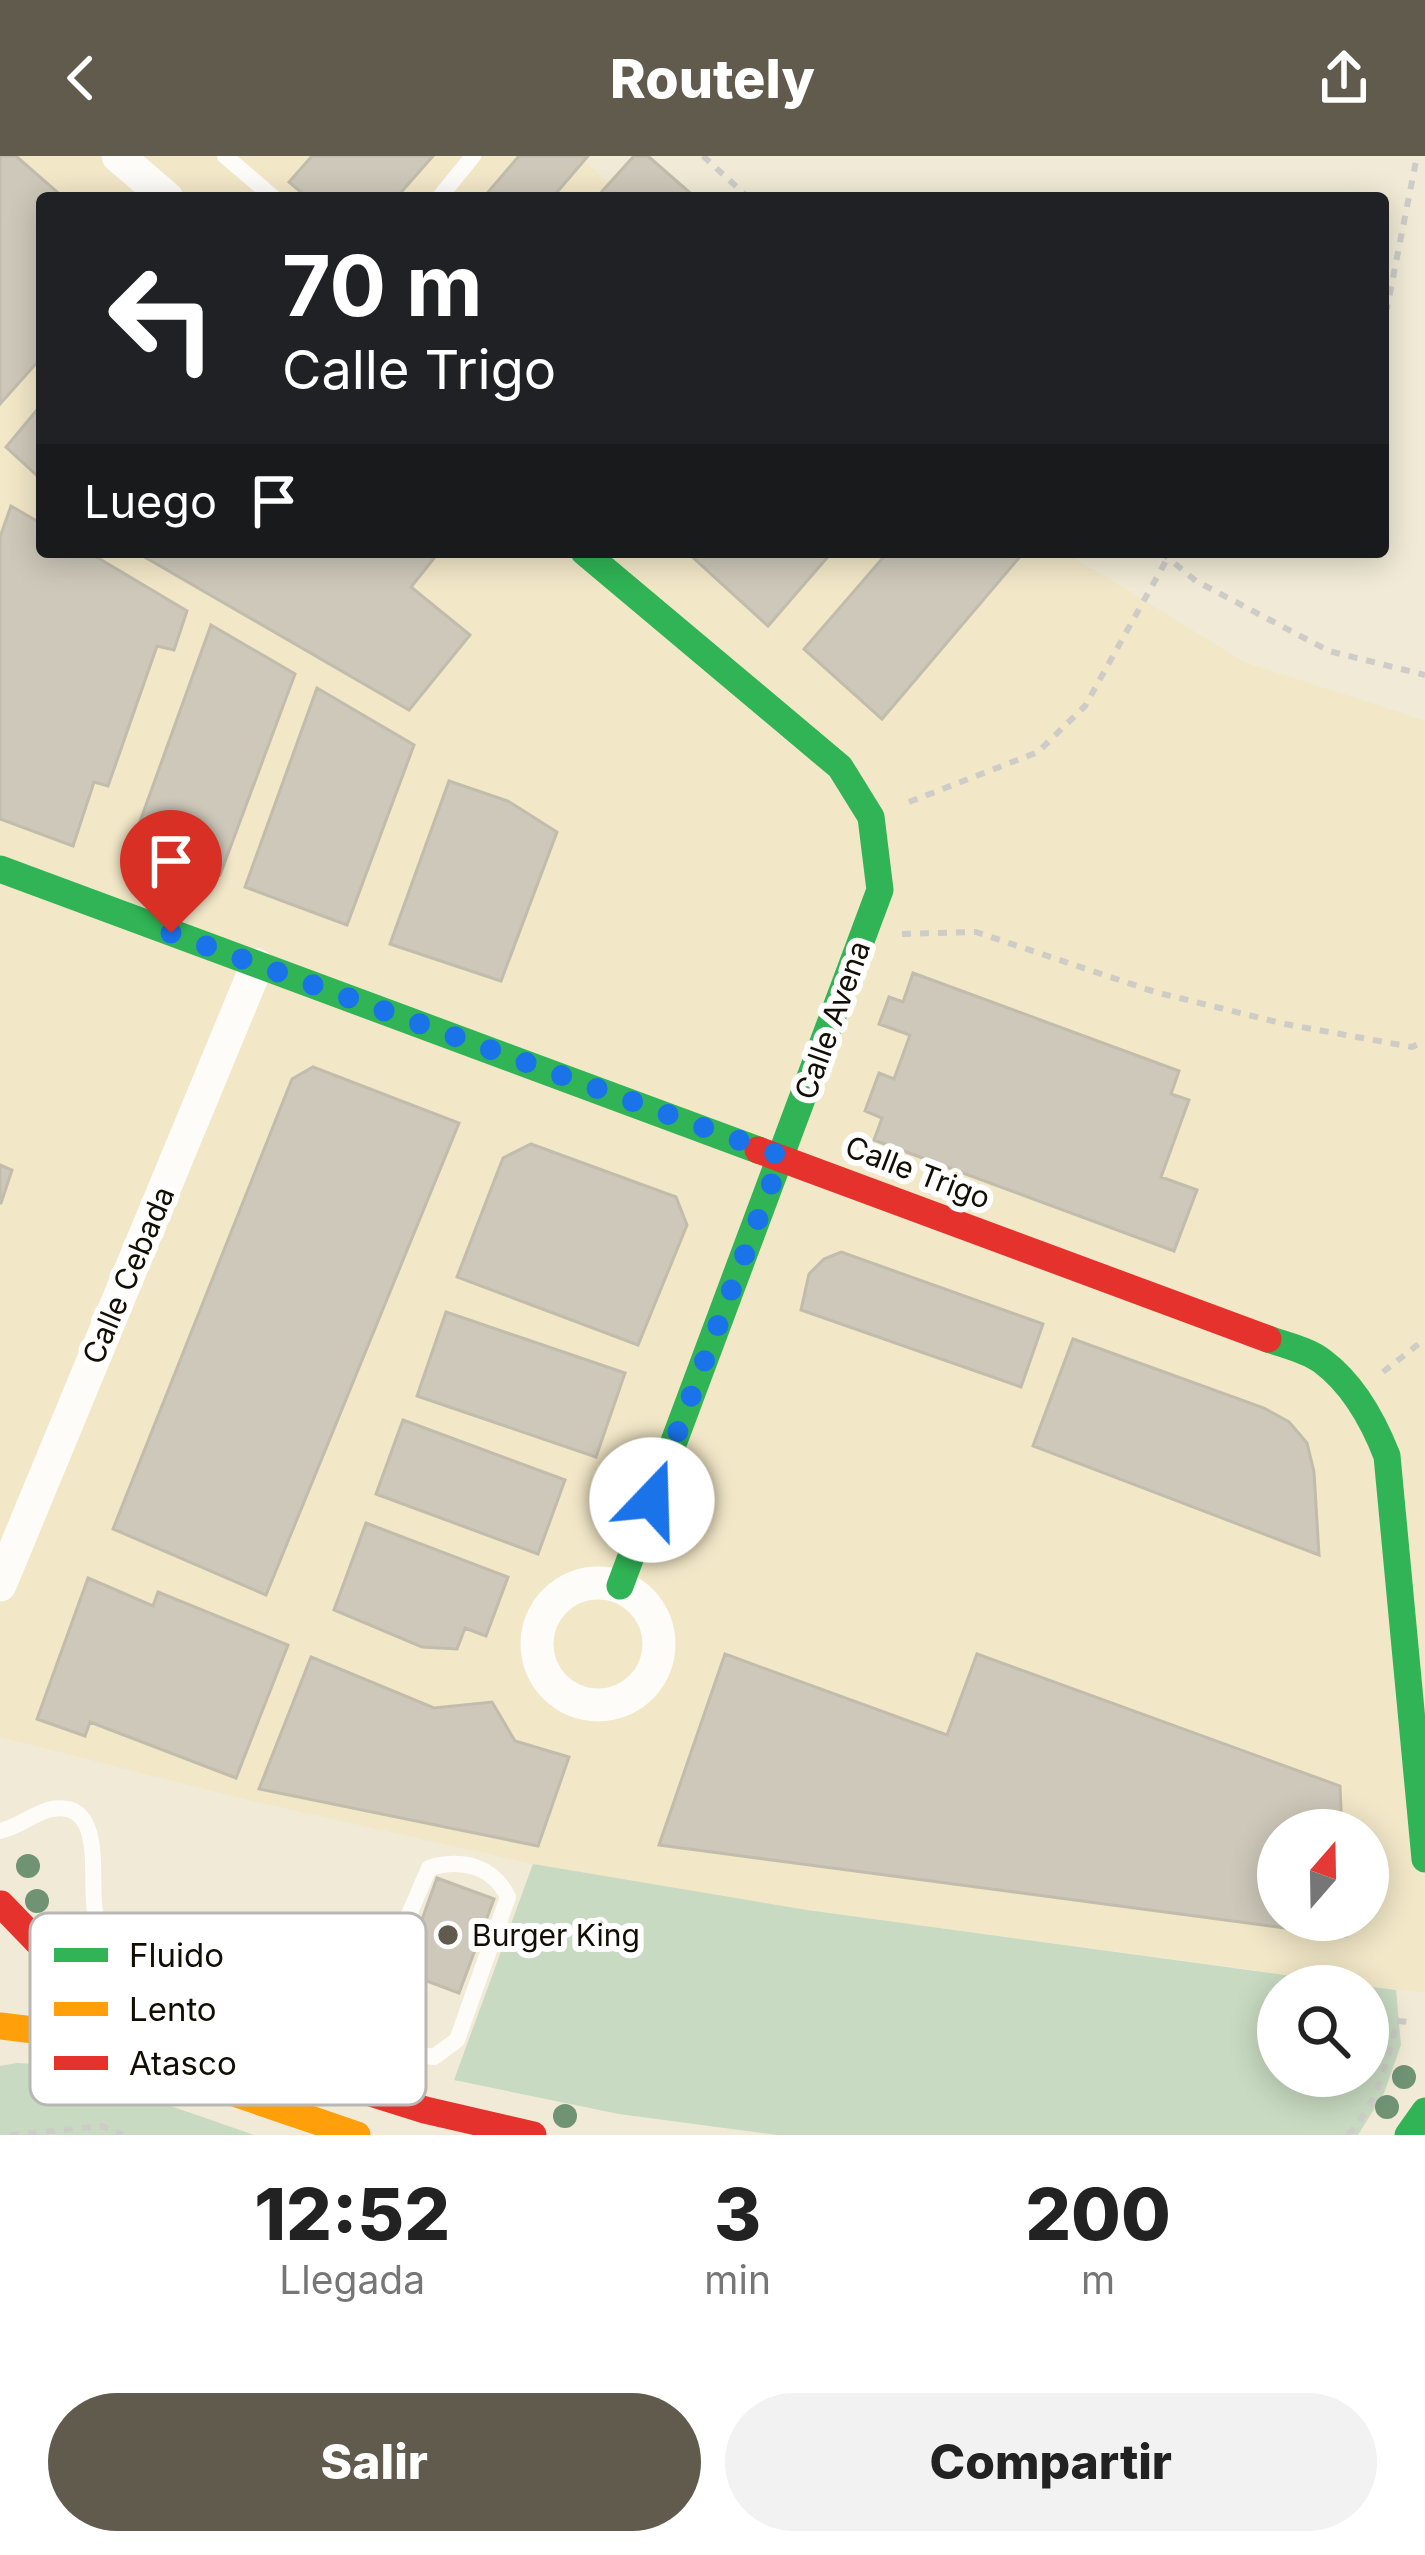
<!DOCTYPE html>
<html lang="es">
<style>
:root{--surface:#fff;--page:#f2f2f2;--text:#222;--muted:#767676;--accent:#605b4d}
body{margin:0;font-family:Inter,sans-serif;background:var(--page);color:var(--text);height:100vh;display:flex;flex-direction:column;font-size:45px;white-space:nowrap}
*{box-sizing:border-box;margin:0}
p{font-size:39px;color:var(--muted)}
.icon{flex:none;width:66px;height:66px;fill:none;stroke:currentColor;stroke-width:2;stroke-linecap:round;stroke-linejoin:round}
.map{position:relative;height:1979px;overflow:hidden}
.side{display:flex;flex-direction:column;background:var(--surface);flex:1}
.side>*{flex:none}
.hud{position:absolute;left:36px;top:36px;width:1353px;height:366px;border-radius:12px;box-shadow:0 6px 30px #0003;background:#202124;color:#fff;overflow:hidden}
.needle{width:78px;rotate:20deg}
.fabs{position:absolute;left:1257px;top:1653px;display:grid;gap:24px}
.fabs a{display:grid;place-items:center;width:132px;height:132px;border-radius:50%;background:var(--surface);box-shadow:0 6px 30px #0003;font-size:60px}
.pin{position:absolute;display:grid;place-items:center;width:102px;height:102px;color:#fff;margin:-123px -51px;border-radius:50% 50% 50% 0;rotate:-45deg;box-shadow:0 0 12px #0007}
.pin .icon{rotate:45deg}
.me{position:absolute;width:132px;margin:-66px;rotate:21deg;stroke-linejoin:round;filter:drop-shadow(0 0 9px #0008)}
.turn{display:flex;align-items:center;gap:42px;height:252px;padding:0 48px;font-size:54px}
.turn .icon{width:156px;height:156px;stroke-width:2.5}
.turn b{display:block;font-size:84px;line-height:102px}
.then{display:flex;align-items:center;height:114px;padding:0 48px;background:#0003;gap:24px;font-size:45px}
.eta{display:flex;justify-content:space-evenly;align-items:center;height:204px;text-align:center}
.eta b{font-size:72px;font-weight:800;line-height:84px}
.primary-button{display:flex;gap:24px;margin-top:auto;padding:24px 48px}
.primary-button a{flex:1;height:138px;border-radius:72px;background:var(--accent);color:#fff;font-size:48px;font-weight:800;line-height:138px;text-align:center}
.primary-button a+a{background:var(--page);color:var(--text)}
header{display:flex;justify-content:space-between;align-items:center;height:156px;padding:0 48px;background:var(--accent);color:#fff;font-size:54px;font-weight:800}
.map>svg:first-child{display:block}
.built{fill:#f2e7c7;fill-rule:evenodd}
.green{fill:#c8dac1;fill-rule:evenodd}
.building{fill:#cdc8b9;stroke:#c1bcac;stroke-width:3}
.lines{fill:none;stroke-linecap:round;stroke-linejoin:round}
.path{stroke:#ceccc7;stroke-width:6;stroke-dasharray:9 9;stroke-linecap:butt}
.lane{stroke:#fdfcf9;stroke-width:16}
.street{stroke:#fdfcf9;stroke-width:33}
.fast{stroke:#30b455;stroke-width:27}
.slow{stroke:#ff9f0a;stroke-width:27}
.jam{stroke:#e5322d;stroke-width:27}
.tree{fill:#709374}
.route{stroke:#1a73e8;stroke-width:21;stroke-dasharray:0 37.8}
.poi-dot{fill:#605b4d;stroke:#fff;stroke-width:4.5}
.labels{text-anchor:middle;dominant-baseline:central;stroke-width:12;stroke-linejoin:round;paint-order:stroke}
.street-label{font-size:30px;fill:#120e03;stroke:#fff}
.poi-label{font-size:30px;fill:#120e03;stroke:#fff;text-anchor:start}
.key{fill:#fff;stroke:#b8b7b3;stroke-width:3}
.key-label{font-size:33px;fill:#120e03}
</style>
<header><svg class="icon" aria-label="back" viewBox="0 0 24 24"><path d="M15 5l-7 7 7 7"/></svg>Routely<svg class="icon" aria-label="share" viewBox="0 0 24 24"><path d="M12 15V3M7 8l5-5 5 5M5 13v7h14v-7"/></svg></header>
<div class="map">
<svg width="1425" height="1979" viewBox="0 0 1425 1979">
<rect width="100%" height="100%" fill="#f0ead6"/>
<path class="built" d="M0 0H579L625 42H42V396H1065L1244 506 1425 565V1837L807 1754 533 1708 257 1646 0 1581ZM1278 1674H1368V1764H1278Z"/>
<path class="green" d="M533 1708 807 1754 1396 1834 1401 1889 1384 1937 1358 1979H778L619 1958 454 1924ZM1278 1830H1368V1920H1278Z
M17 1907 53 1909 254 1979H0V1910Z"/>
<path class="building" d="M0 0H16L64 42H42V201L0 248Z
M312 0H433L396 42H308L289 26Z
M519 0H588L552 42H483Z
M634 0H648L696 42H596Z
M42 248V324L6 291Z
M11 350 42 368V396H88L187 455 174 494 157 490 108 630 94 626 73 690 0 663V381Z
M136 396H439L411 431 470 479 409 554Z
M687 396H832L768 470Z
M888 396H1024L882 563 804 493Z
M211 469 295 518 220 719 133 685Z
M317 532 414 589 347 769 245 731Z
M449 625 508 645 557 676 501 825 390 788Z
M913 817 1179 915 1171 938 1189 944 1161 1021 1197 1034 1174 1095 874 984 882 962 865 955 879 917 894 923 910 879 879 868 889 841 903 846Z
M313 911 459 967 266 1439 113 1373 292 923Z
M531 988 676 1041 687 1069 638 1189 457 1121 503 1002Z
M0 1009 12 1014 1 1047H0Z
M841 1096 1043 1168 1021 1231 801 1154 809 1118 824 1103Z
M446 1156 625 1217 596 1301 417 1240Z
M1073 1183 1264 1252 1289 1266 1307 1287 1314 1316 1319 1399 1033 1290Z
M403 1264 565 1324 538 1398 376 1338Z
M366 1367 508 1421 486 1480 465 1472 457 1493 422 1491 334 1454Z
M88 1422 153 1450 158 1436 288 1489 236 1622 90 1566 85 1580 37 1563Z
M725 1498 947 1579 977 1498 1340 1630 1342 1674H1278V1764H1346V1780L659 1689Z
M311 1501 434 1552 492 1546 515 1585 569 1601 538 1690 259 1633Z
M437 1722 494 1743 459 1837 403 1816Z"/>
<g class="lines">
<path class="path" d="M703 0 749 42
M1383 155 1387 152 1417 0
M1161 396 1196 425 1329 495 1425 519
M909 646 1038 596 1085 550 1171 396
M902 778 976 776 1155 836 1285 868 1412 891 1425 885
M1383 1216 1425 1183
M10 1979 102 1970 123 1979
M1348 1979C1377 1948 1388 1906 1397 1865L1408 1866"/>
<path class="lane" d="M225 0 274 42
M439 42 473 0
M0 1675C19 1671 33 1657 52 1653 109 1644 87 1730 96 1760 100 1773 109 1782 118 1791L346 1875 415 1898 434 1901 457 1884 508 1741C493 1710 462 1702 429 1712L392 1798 334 1812 313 1844 299 1855"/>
<path class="street" d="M118 0 167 42
M537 1488a61 61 0 1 1 122 0a61 61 0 1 1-122 0Z
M0 1429 257 809"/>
<path class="fast" d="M584 396 840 611 871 661 880 734 620 1430
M0 713 758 994
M1268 1183C1285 1189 1308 1194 1322 1205 1353 1228 1373 1264 1387 1300L1425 1703
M1408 1979 1425 1955"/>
<path class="slow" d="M0 1870 58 1877 357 1979"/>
<path class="jam" d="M758 994 1268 1183
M1 1748 82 1832 121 1852 256 1901 425 1954 533 1979"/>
</g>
<g class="tree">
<circle cx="28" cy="1710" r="12"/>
<circle cx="37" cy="1745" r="12"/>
<circle cx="1404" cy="1921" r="12"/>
<circle cx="1387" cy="1951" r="12"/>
<circle cx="565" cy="1960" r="12"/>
</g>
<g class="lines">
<path class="route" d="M171 777 782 1000 652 1344"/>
</g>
<circle class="poi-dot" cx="448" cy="1779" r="12"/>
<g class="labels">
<g class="street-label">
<text transform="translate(832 864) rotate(-70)">Calle Avena</text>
<text transform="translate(918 1016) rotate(21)">Calle Trigo</text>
<text transform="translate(128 1119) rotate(-67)">Calle Cebada</text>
</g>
<g class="poi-label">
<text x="472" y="1779">Burger King</text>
</g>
</g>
<rect x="30" y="1757" width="396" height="192" rx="18" class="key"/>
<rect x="54" y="1792" width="54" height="14" fill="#30b455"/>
<rect x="54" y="1846" width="54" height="14" fill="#ff9f0a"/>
<rect x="54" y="1900" width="54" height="14" fill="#e5322d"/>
<g class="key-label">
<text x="129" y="1811">Fluido</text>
<text x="129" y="1865">Lento</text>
<text x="129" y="1919">Atasco</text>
</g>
</svg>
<div class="fabs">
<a><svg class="needle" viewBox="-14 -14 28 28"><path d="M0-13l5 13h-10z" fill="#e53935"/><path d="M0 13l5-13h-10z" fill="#767676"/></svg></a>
<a><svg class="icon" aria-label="search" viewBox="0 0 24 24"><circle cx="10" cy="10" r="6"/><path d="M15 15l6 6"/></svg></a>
</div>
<div class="pin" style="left:171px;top:777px;background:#d93025"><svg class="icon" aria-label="arrive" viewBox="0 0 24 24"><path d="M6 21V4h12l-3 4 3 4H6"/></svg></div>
<svg class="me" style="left:652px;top:1344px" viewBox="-20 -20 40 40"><circle r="19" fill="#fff"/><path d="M0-13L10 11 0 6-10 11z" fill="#1a73e8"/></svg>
<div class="hud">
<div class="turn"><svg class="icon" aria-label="left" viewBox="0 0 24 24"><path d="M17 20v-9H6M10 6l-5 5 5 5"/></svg><div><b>70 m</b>Calle Trigo</div></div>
<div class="then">Luego<svg class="icon" aria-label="arrive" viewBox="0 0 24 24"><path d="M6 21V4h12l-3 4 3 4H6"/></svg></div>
</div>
</div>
<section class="side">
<div class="eta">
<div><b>12:52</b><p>Llegada</p></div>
<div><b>3</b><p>min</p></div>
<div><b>200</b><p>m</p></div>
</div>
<div class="primary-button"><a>Salir</a><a>Compartir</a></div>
</section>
